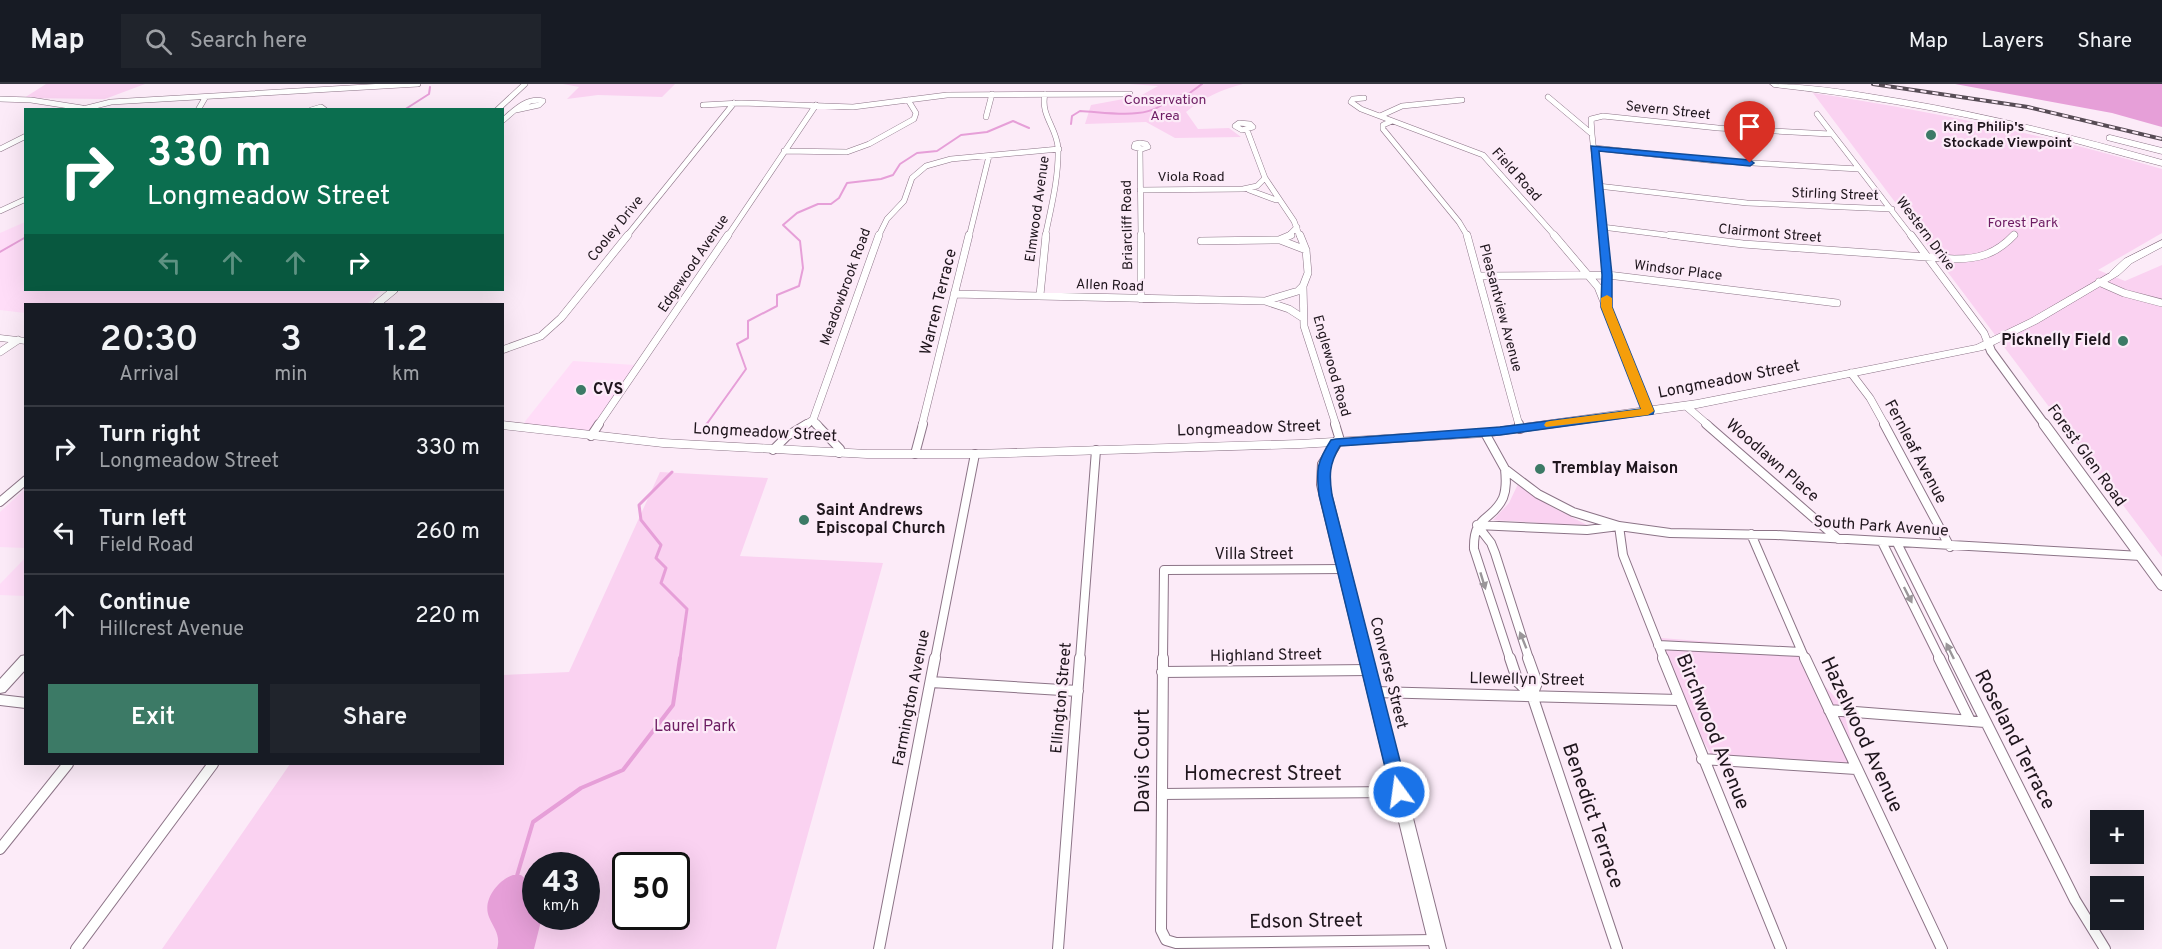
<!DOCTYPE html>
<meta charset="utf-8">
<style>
:root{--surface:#171b24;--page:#20242c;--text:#f1f3f6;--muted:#9ea1a6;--line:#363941;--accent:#3c7a66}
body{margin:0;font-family:Overpass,sans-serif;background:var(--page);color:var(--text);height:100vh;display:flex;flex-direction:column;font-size:22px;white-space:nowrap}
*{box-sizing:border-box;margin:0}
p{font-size:20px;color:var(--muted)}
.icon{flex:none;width:33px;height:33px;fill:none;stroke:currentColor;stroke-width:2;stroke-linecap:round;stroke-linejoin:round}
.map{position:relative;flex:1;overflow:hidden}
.drawer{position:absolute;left:24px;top:219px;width:480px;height:462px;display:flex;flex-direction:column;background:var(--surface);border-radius:0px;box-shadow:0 6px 24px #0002}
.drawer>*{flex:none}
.hud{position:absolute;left:24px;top:24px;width:480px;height:183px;border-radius:0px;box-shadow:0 6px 24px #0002;background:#0b6e4f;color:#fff;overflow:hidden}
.tools{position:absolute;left:2090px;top:726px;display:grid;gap:12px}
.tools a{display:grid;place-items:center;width:54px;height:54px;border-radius:0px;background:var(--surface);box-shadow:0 6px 24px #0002;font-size:30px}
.speed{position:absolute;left:522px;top:768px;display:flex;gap:12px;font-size:30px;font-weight:700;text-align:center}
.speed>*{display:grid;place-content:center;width:78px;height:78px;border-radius:50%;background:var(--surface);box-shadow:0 6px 24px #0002;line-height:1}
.speed small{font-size:15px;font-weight:400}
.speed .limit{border:3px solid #111;border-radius:9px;background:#fff;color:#111}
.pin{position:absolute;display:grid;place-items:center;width:51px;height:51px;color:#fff;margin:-62px -26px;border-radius:50% 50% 50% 0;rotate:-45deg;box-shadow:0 0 6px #0007}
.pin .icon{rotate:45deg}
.me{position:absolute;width:66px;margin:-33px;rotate:346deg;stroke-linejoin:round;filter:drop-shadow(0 0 4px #0008)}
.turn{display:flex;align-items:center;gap:21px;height:126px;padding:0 24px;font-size:27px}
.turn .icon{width:78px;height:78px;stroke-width:2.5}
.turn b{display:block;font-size:42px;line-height:51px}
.lanes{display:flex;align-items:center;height:57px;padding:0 24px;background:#0003;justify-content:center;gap:30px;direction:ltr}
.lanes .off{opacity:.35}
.eta{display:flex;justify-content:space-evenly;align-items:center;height:102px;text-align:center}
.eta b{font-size:36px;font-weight:600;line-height:42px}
.button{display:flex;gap:12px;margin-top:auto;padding:12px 24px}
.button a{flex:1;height:69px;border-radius:0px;background:var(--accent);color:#fff;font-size:24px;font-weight:600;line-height:69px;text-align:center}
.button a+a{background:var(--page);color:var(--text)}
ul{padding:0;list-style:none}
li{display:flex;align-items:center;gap:18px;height:84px;padding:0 24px;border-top:2px solid var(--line)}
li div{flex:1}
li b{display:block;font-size:22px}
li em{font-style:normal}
header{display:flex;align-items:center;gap:36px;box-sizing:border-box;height:84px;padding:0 30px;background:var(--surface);border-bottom:2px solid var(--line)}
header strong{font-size:28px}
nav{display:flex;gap:33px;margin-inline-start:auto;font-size:21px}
.search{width:420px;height:54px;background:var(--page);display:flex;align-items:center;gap:15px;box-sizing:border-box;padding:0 21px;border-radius:0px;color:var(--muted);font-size:22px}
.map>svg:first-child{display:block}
.built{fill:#ffddf8}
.green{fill:#fad2f1;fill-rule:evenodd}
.water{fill:#e69fd8}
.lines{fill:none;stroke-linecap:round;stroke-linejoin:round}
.stream-far2{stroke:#e69fd8;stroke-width:2}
.stream-far1{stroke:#e69fd8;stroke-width:3}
.stream{stroke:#e69fd8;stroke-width:4}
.minor-far3-casing{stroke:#8c7487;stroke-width:6}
.minor-far2-casing{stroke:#8c7487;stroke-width:8}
.minor-far1-casing{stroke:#8c7487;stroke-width:10}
.minor-casing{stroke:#8c7487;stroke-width:12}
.tertiary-far1-casing{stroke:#8c7487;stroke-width:10}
.tertiary-casing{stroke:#8c7487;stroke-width:12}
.secondary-casing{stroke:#8c7487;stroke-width:2}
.primary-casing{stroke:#8c7487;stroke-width:1}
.motorway-casing{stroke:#8c7487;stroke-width:1}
.minor-far3{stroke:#fff;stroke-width:5}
.minor-far2{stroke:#fff;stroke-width:7}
.minor-far1{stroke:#fff;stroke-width:8}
.minor{stroke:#fff;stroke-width:10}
.tertiary-far1{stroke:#fff;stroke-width:8}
.tertiary{stroke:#fff;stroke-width:10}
.secondary{fill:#fff;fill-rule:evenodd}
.primary{fill:#fff;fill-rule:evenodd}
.motorway{fill:#fff;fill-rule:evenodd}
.rail-casing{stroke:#574c55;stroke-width:4}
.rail{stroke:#fcebf8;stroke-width:2;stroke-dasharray:6;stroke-linecap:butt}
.oneway{fill:#9a9699}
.route{fill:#1a73e8;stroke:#114b97;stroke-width:1.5}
.slow{fill:#f59e0b}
.poi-dot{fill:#3c7a66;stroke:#fcebf8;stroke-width:2}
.labels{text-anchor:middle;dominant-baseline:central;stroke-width:4.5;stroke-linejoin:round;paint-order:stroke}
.far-park-label{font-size:14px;fill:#6d1d63;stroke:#fcebf8}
.far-street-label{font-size:14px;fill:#1f161d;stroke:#fcebf8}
.far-poi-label{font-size:14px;font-weight:bold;fill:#1f161d;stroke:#fcebf8;text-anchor:start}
.street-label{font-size:16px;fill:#1f161d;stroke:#fcebf8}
.poi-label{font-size:16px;font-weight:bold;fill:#1f161d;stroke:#fcebf8;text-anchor:start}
.park-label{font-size:16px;fill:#6d1d63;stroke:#fcebf8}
.near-street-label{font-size:20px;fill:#1f161d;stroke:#fcebf8}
</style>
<header>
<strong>Map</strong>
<div class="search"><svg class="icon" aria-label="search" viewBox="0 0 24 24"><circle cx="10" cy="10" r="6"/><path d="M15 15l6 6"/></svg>Search here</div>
<nav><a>Map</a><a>Layers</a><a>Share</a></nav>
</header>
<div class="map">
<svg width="2162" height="865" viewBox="0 0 2162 865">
<rect width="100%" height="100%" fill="#fcebf8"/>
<path class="built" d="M25 138 26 206H382L367 220H26L25 229 0 226V149Z
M573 277 635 281 589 348 523 340Z
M25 405V464L0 463V428Z
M25 474V512L0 511V500Z"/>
<path class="green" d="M46 0H145L105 15 24 14Z
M563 0H675L662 13 598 11 567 15 579 3Z
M1129 0H1243C1221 6 1204 13 1186 28L1198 45 1229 44 1241 53 1175 54 1146 38 1085 40 1091 21 1140 12 1158 2Z
M1813 9C1931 27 2047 51 2162 85V149L2098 186 2125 197 2162 181V473Z
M660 388 768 394 740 472 883 479 776 865H162L290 680H502L503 591 569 588ZM536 782H586V832H536ZM626 782H676V832H626Z
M1518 400 1550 422 1589 442 1493 436 1509 419Z
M1661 554 1791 564 1842 621 1858 682 1713 674 1669 597Z"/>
<path class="water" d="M1955 0H2162V43L2112 29Z
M513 791H521L535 803 536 832 542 833 534 865H497C501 851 494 845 489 833 482 816 498 796 513 791Z"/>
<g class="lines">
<path class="stream-far2" d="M404 26 429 10 430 3
M1071 40 1072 32 1080 27C1107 28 1152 38 1170 13L1187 11 1202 0
M0 168 26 153
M706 341 746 285 737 260 748 254V237L777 222V211L799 202 803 184 800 157 783 141 797 129 818 120H831L839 114 847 99 881 95 893 91 900 80 917 69 937 67 961 51 987 48 1013 37 1029 44"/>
<path class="stream-far1" d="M704 345 707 340
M672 388 639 421 641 436 661 461 656 474 666 484 661 499 687 525 680 575"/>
<path class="stream" d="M516 795 533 738 581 704 623 686 673 621 680 574"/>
<g class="minor-far3-casing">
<path id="minor-far3" d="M1045 10C1040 31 1057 44 1058 64 1059 93 1051 124 1045 153
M1548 13 1592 50 1603 153
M1364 14 1353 15 1351 18 1361 25 1483 71 1556 153
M0 15 31 16 82 24
M703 21 741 19 853 23 947 11 1130 10
M79 26 111 18 418 0
M198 26 205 14
M311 26 321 23 325 26
M497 26 525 0
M1817 30 1912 153
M1380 32 1402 22 1462 16
M986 33 992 10
M502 37C514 27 526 13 543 17L539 21 516 26
M1392 37 1383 41V45L1459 138 1468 153
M1239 39 1250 40 1253 43 1242 46 1235 42Z
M1247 46 1265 94 1294 137 1300 153
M1592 50 1591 35 1603 32 1718 44 1830 50
M1140 59 1146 60 1148 63 1142 65 1134 63 1135 60Z
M1595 64 1716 77 1859 85
M0 65 26 52
M1140 65 1141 153
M784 67 847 68 869 60 914 35 916 29 908 16
M1598 102 1747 119 1892 125
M1140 106 1243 105 1257 102 1265 94
M1249 106 1276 116
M0 127 26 115
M1602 143 1682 153
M626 153 734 19
M727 153 816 21
M878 153 887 135 904 117 912 94 926 82 951 75 1059 65
M969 153 989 72
M1287 153 1297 143
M2012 153 2014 151"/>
</g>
<g class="minor-far2-casing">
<path id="minor-far2" d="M1141 151V215
M1300 151 1306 166 1308 189 1303 202 1304 242 1336 341
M1467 151 1519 341
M1554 151 1598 203 1606 223
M1603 151 1607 191 1606 223 1648 327
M1670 151 1743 160 1954 175C1979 175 1996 170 2014 151
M1911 151 1984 249 1988 259
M1280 156 1306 166
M1201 157 1279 156 1291 151
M1479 192 1608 191 1837 219
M2099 198 2124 209 2162 219
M954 210 1265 217 1289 225 1303 234
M1040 211 1046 151
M1265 217 1298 207 1303 202
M377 220 394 206
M502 266 541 252 561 234 628 151
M0 268 18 256
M1851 289 1870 314 1885 341
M1686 322 1708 341
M598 341 728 151
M805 341 813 336
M818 341 813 336 879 151
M922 341 969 151"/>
</g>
<g class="minor-far1-casing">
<path id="minor-far1" d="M816 340 840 365 839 369
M1335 340 1339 353 1336 359
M1519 340 1520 345
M1706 340 1838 455
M1884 340 1950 463
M1485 349 1505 385 1538 410 1573 428 1619 442 1670 449 1776 451 2141 472
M591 352 599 340
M773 366 787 352 807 340
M915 370 923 340
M1505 385C1506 394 1507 404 1503 414 1492 438 1473 430 1474 465L1510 575
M0 418 26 396
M1477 441 1587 446 1619 442 1623 471 1664 575
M1477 441 1491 459 1495 469 1529 575
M1751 450 1805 575
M1882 458 1940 575
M1897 459 1955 575
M1658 561 1801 568
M935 575 975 370
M1080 575 1096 366
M1163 575 1164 486 1344 485"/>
</g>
<g class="minor-casing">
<path id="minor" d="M1163 574 1161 846 1166 856 1176 859 1436 856
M1510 574 1518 598 1532 611 1617 865
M1528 574 1537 599 1532 611
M1663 574 1781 865
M1805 574 1942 865
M1939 574 1970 637
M1954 574 2075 816 2105 865
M1162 588 1369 586
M931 598 1078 607
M1374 608 1678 616
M0 616 26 619
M1829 626 1985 638
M1702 675 1856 685
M1162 710 1399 708
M0 765 68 680
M76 865 213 680
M879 865 935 574
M1058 865 1080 574"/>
</g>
<g class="tertiary-far1-casing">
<path id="tertiary-far1" d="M1988 259 1991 267 2045 341"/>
</g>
<g class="tertiary-casing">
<path id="tertiary" d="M2044 340 2162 501"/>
</g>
<g class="secondary-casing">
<path id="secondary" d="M1336 356 1342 359 1330 379 1329 401 1446 865H1430L1317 401 1318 379 1332 357Z
M26 571V585L5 608 0 609V595L21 572Z"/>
</g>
<g class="primary-casing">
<path id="primary" d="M2115 186 2119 187V191L2038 239 1983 266 1697 324 1485 353 1300 364 975 374H867L663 363 502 345V337L663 355 867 366H975L1300 356 1485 345 1697 316 1976 261 2030 235Z
M0 251 26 254V260L0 257Z"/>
</g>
<g class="motorway-casing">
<path id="motorway" d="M1770 0C1814 0 1857 8 1900 15 1989 30 2076 52 2162 76V82C2113 70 2065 55 2017 44 1936 26 1856 12 1774 3Z
M2110 51 2162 64V70L2107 56V52Z
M2162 156V163L2132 179 2119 191H2111L2109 189 2124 175Z"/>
</g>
<use href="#minor-far3" class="minor-far3"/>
<use href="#minor-far2" class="minor-far2"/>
<use href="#minor-far1" class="minor-far1"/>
<use href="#minor" class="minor"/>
<use href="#tertiary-far1" class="tertiary-far1"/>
<use href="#tertiary" class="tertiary"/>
<use href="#secondary" class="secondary"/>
<use href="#primary" class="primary"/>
<use href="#motorway" class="motorway"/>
<g class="rail-casing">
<path id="rail" d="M1873 0 2028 23 2162 55"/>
</g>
<use href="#rail" class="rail"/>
</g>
<defs><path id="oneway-solid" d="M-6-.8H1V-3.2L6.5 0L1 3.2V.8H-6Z" transform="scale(1.5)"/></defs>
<g class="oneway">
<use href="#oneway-solid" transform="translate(1483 497) rotate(73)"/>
<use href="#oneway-solid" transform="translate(1908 511) rotate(63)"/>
<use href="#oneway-solid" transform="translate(1523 556) rotate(-112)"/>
<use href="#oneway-solid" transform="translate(1950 567) rotate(-116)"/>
</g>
<path class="route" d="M1591 62 1750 76 1754 79 1750 82 1599 67 1612 191V223L1654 327 1653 330 1500 351 1340 362C1329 380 1329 392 1332 411L1408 708 1405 713 1399 715 1393 713 1391 708 1319 411C1316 385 1317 378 1331 356L1336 355 1500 343 1641 325 1601 223 1602 191Z"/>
<path class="slow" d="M1607 211 1612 214V223L1654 327 1648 331 1546 343 1544 341 1546 338 1550 337 1641 325 1601 223V214Z"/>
<g class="poi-dot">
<circle cx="1931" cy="51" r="6"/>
<circle cx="2123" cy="257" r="6"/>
<circle cx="581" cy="306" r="6"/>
<circle cx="1540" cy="385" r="6"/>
<circle cx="804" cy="436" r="6"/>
</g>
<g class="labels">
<g class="far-park-label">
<text x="1165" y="16">Conservation<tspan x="1165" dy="16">Area</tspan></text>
<text x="2023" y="139">Forest Park</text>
</g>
<g class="far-street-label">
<text transform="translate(1668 27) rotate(6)">Severn Street</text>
<text transform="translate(1516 91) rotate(48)">Field Road</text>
<text x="1191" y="93">Viola Road</text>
<text transform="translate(1835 111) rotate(2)">Stirling Street</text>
<text transform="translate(1038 125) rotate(-82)">Elmwood Avenue</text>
<text transform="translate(1128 141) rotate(-91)">Briarcliff Road</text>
<text transform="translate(616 145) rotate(-51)">Cooley Drive</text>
<text transform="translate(1770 150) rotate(5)">Clairmont Street</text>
<text transform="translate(1925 150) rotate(53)">Western Drive</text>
<text transform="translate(694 180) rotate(-56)">Edgewood Avenue</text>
<text transform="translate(1678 187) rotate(7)">Windsor Place</text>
<text transform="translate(1110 202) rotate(2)">Allen Road</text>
<text transform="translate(846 203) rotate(-70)">Meadowbrook Road</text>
<text transform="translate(1500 224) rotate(75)">Pleasantview Avenue</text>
<text transform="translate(1331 282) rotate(74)">Englewood Road</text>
</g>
<g class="far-poi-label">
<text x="1943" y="43">King Philip's<tspan x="1943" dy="16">Stockade Viewpoint</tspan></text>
</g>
<g class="street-label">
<text transform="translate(939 218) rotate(-76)">Warren Terrace</text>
<text transform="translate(1729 296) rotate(-11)">Longmeadow Street</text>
<text transform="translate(1249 345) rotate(-2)">Longmeadow Street</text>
<text transform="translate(765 349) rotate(3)">Longmeadow Street</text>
<text transform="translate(1915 368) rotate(62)">Fernleaf Avenue</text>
<text transform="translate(2086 372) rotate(54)">Forest Glen Road</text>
<text transform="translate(1772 377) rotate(41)">Woodlawn Place</text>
<text transform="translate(1881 443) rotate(4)">South Park Avenue</text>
<text x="1254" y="471">Villa Street</text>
<text transform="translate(1266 572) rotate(-1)">Highland Street</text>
<text transform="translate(1388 589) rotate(76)">Converse Street</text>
<text transform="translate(1527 596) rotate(1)">Llewellyn Street</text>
<text transform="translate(912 614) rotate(-79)">Farmington Avenue</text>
<text transform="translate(1062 614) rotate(-85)">Ellington Street</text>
</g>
<g class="poi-label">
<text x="2111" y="257" text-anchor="end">Picknelly Field</text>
<text x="593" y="306">CVS</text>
<text x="1552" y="385">Tremblay Maison</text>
<text x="816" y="427">Saint Andrews<tspan x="816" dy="18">Episcopal Church</tspan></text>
</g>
<g class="park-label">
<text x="695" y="643">Laurel Park</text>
</g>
<g class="near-street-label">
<text transform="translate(1712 648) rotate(68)">Birchwood Avenue</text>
<text transform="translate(1861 651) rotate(65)">Hazelwood Avenue</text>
<text transform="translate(2014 656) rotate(63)">Roseland Terrace</text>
<text transform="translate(1144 677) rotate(-90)">Davis Court</text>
<text x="1263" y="691">Homecrest Street</text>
<text transform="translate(1592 732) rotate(71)">Benedict Terrace</text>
<text transform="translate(1306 838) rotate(-1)">Edson Street</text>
</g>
</g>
</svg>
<div class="tools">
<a>+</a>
<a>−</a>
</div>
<div class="speed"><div>43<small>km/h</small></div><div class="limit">50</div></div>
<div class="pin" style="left:1750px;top:79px;background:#d93025"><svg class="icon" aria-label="arrive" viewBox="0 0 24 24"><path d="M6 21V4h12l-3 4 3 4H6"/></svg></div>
<svg class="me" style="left:1399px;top:708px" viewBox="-20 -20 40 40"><circle r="17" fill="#1a73e8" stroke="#fff" stroke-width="3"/><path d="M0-11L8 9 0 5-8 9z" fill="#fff"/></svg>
<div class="hud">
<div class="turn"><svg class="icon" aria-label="right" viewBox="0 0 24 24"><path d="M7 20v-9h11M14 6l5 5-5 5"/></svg><div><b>330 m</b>Longmeadow Street</div></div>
<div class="lanes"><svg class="icon off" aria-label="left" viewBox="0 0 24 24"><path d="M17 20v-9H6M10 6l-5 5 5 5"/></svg><svg class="icon off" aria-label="ahead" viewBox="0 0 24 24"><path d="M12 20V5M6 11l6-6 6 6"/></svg><svg class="icon off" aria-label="ahead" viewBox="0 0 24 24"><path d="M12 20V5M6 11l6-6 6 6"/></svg><svg class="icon" aria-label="right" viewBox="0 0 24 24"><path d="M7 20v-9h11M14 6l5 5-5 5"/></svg></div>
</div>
<section class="drawer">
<div class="eta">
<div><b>20:30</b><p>Arrival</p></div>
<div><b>3</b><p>min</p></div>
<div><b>1.2</b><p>km</p></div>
</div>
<ul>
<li><svg class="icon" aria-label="right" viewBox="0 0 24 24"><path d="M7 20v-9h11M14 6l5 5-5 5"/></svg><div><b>Turn right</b><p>Longmeadow Street</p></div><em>330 m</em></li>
<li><svg class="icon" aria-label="left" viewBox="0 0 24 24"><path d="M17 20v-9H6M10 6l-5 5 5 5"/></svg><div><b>Turn left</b><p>Field Road</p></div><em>260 m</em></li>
<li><svg class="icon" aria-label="ahead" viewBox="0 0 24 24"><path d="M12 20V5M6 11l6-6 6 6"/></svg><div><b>Continue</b><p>Hillcrest Avenue</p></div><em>220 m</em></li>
</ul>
<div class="button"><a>Exit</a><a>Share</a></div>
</section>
</div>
